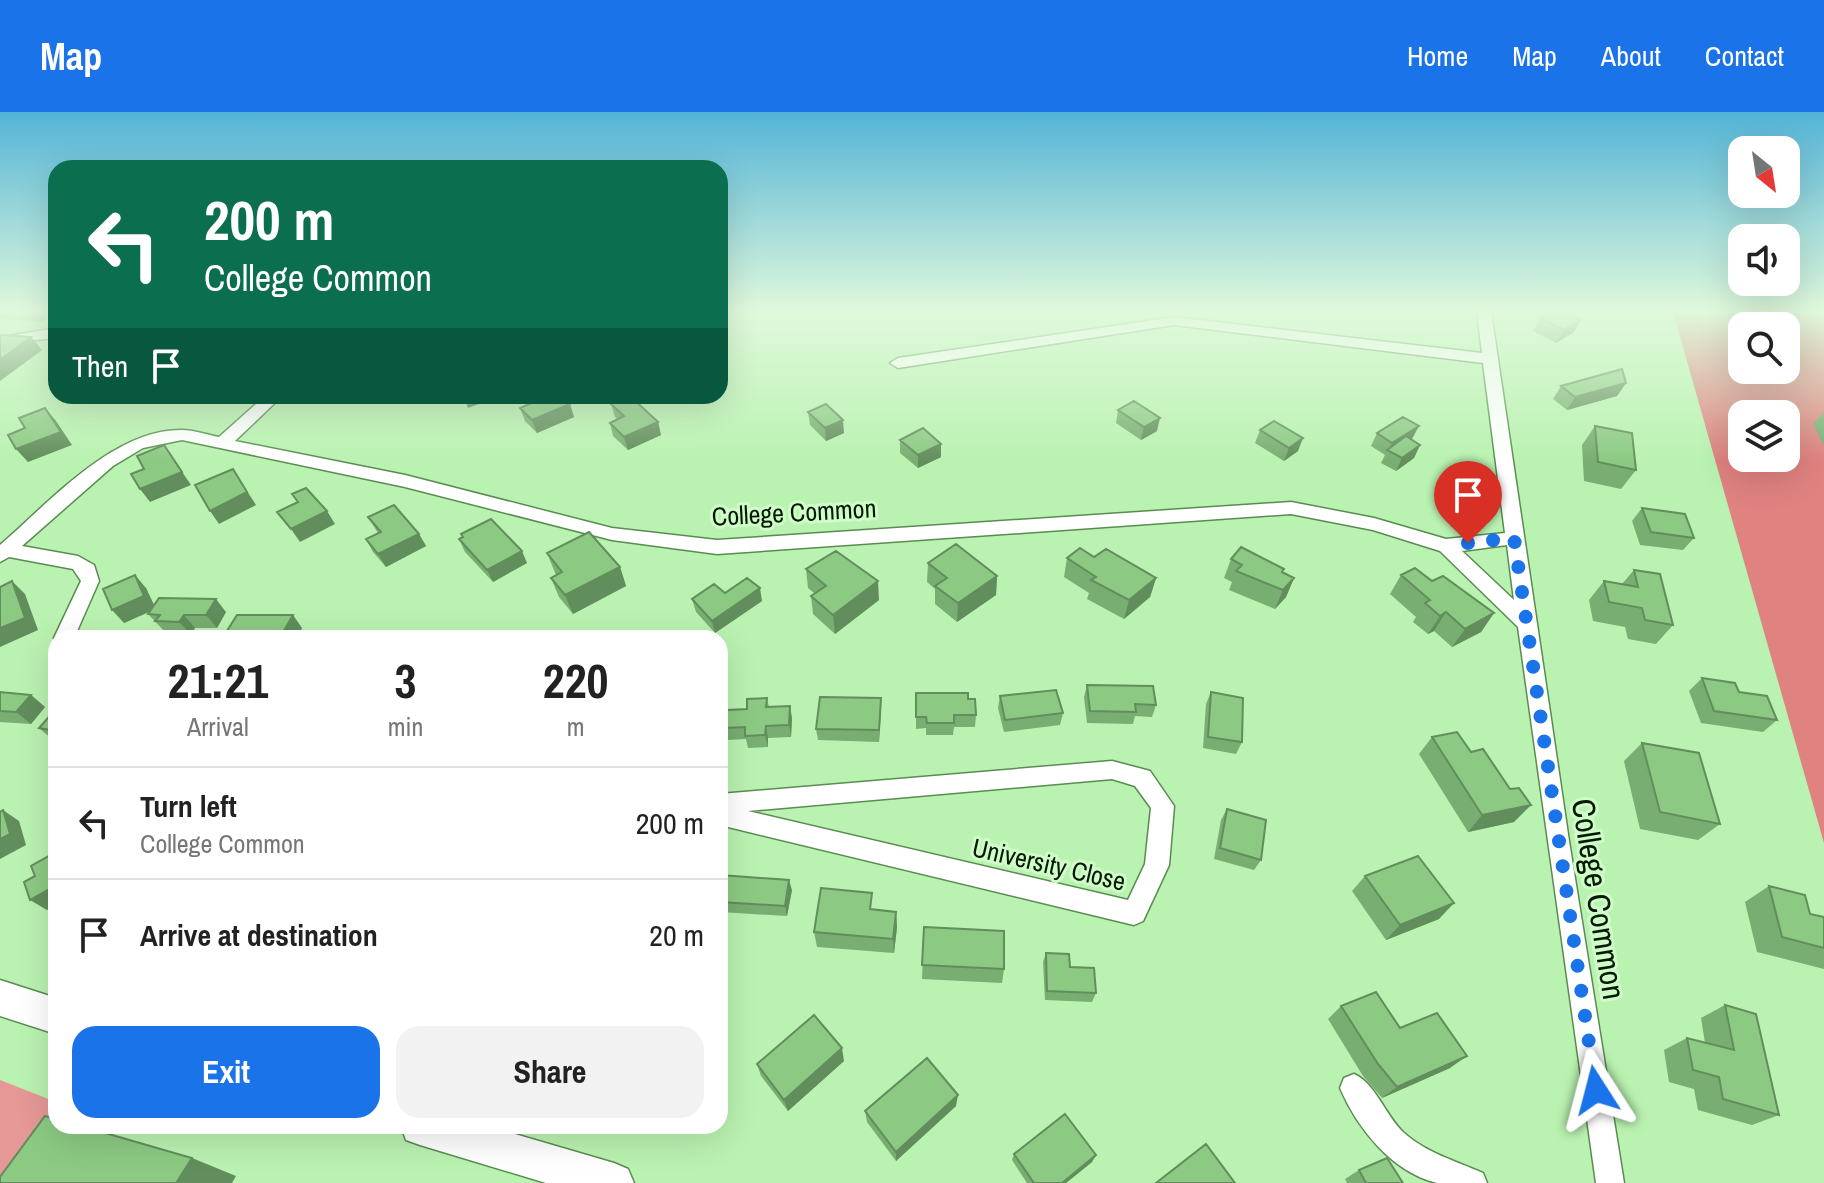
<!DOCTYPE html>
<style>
:root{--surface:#fff;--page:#f2f2f2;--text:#222;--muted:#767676;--line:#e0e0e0;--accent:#1a73e8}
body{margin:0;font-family:"Archivo Narrow",sans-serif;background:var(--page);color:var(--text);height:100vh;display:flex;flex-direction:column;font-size:30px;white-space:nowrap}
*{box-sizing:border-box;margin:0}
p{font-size:26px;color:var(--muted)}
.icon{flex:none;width:44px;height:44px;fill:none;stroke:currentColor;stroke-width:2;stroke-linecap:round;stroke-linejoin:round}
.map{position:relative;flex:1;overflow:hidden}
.details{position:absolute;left:48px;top:518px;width:680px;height:504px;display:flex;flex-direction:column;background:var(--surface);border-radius:24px;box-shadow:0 8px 32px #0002}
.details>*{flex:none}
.top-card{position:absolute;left:48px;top:48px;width:680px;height:244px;border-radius:24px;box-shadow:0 8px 32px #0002;background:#0b6e4f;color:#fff;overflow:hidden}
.needle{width:52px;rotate:150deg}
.fabs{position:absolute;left:1728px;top:24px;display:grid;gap:16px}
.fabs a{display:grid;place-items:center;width:72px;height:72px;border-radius:16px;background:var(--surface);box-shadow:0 8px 32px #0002;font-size:40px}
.pin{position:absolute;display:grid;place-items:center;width:68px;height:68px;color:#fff;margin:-82px -34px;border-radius:50% 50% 50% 0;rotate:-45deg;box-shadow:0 0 8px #0007}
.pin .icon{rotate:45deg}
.me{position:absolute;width:88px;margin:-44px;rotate:351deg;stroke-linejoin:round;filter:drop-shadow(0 0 6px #0008)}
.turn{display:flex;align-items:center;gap:28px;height:168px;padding:0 24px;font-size:36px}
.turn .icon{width:104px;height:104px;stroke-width:2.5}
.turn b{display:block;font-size:56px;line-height:68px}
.then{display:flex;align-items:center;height:76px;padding:0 24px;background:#0003;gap:16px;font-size:30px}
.eta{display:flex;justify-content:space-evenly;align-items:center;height:136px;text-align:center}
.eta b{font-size:48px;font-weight:700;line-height:56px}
.action{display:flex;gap:16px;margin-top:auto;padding:16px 24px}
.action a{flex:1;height:92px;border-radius:24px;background:var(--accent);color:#fff;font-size:32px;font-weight:700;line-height:92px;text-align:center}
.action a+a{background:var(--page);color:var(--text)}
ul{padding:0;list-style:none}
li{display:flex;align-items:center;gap:24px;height:112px;padding:0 24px;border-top:2px solid var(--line)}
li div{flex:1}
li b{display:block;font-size:30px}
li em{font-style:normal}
header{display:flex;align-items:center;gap:48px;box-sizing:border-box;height:112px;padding:0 40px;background:var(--accent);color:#fff}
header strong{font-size:38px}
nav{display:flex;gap:44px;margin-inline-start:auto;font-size:28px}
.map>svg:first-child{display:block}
.green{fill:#e59896}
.forest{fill:#e08280;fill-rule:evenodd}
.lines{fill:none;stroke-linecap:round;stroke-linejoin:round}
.street-casing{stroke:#598c51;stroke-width:3}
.secondary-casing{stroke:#598c51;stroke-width:3}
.street{fill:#fff;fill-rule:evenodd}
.secondary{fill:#fff;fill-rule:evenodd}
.wall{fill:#78ae71}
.shaded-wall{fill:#628d5c}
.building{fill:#8cca83;stroke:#628d5c;stroke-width:2}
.route{stroke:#1a73e8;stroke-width:14;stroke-dasharray:0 25.2}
.labels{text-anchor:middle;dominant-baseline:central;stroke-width:6;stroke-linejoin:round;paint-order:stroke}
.street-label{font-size:26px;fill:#051903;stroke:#cffcc8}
.near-street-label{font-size:32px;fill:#051903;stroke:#cffcc8}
</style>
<header>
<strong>Map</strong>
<nav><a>Home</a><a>Map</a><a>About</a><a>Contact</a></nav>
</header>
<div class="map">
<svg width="1824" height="1071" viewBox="0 0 1824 1071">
<rect width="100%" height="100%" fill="#baf2b1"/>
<path class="green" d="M0 968 56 990V1014L0 1071Z"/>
<path class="forest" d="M1673 200H1824V731ZM1742 214H1786V258H1742ZM1742 302H1786V346H1742Z"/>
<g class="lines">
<g class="street-casing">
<path id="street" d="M1477 200H1491L1569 729 1624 1071H1596L1518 515 1440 439 1373 418 1291 402 717 442 612 428 405 375 182 328 143 336 113 354 22 434 78 444 94 453 99 469 74 526H56V530L54 526 81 469 73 457 9 445 0 450V433C49 391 113 317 182 318 194 318 208 323 219 325L265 284H282L235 329 405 363 612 416 717 428 1291 390 1374 406 1446 427 1505 421 1483 251 1174 213 898 256 890 251 898 246 1174 205 1482 241ZM1507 433 1514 488 1462 439Z
M56 216 54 226 18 230 0 238 3 225Z
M1112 649 1150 659 1174 694 1169 753 1143 809 1134 813 720 713V682ZM1112 667 1135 674 1151 696 1145 752 1128 788 748 699Z
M1354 962C1375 971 1386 1004 1403 1020 1426 1041 1456 1049 1483 1061L1487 1071C1472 1071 1452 1071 1437 1071 1392 1060 1357 1016 1340 976L1344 966Z"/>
</g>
<g class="secondary-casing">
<path id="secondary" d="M0 868 56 886V922L0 904Z
M401 1014H487L614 1051 628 1057 634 1071H546L420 1033 406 1028Z"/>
</g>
<use href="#street" class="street"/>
<use href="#secondary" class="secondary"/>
</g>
<path class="wall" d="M0 200H54L41 210 0 206Z
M1540 206 1574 220 1556 231 1533 219Z
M1626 271 1617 284 1567 298 1553 287 1561 274Z
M525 284H562L574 305 537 321 525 309 520 296 528 292Z
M611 292 658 310 661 323 628 338 613 324 610 311 617 307 615 305Z
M1118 298 1157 319 1141 328 1116 311Z
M808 300 844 321 826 329 810 313Z
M1824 300V334L1813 312Z
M1595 314 1636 358 1621 377 1584 369 1582 333Z
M1260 318 1298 339 1284 349 1255 331Z
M1377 321 1412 327 1411 328 1420 333 1414 346 1396 359 1381 351 1385 343 1371 334Z
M900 328 941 345 918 356 900 341Z
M1642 396 1694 426 1683 438 1640 433 1632 409Z
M368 405 419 422 426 434 386 455 373 440 366 427 378 421Z
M461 422 527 451 493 470 465 440 459 427 462 426Z
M547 441 620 455 626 474 573 502 559 485 551 466 556 463Z
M1094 445 1156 466 1150 485 1124 507 1087 487 1089 481 1064 465 1067 446Z
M1231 447 1283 461 1294 466 1286 485 1275 497 1229 478 1232 470 1224 466Z
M928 451 997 464 996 483 957 510 935 492V477L927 470Z
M806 457 879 488 835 522 813 502 811 484 814 481 808 476Z
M1634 458 1673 513 1656 532 1628 527 1625 515 1593 509 1589 488 1604 469 1622 472Z
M1401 463 1432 469 1494 501 1481 520 1452 535 1434 519 1428 522 1413 510 1416 505 1390 482Z
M146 476 154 494 226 500 217 516H195L191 522H167L148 502 150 499 124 511Z
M725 481 762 489 715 521 696 500 692 487Z
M302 516 297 526H229L225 522Z
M1702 566 1739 580 1777 608 1763 620 1701 611 1689 579Z
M1087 573 1156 593 1152 605 1135 604 1133 612 1087 611 1084 585Z
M0 580 31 583 45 595 31 612 0 610Z
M1211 580 1242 630 1236 642 1203 636 1206 592Z
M916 581 968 587 976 603 975 615H954L953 623H926V616L916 617Z
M1000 584 1063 601 1060 613 1004 620 998 596Z
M767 586 769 595 792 606 791 625 768 626V635L748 636 746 627 728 628 725 616 747 597Z
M881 586 879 630 818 628 816 617Z
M56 598V629L53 628 39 616Z
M1432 625 1471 640 1514 710 1468 720 1419 642Z
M1642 631 1720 712 1698 728 1640 717 1624 649Z
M1227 697 1261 748 1254 758 1214 747 1221 708Z
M720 763 792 778 787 804 720 800Z
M1365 764 1439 807 1386 828 1352 779Z
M1769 774 1810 802 1824 805V857L1757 840 1745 790Z
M872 798 896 800 897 815 894 841 817 835 814 820Z
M924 815 1004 857 1002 871 922 867Z
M1046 841 1070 855 1096 881 1092 890 1045 888 1043 850Z
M1725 893 1779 1003 1752 1013 1698 998 1694 977 1669 970 1664 938 1687 926 1705 931 1701 906Z
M1341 894 1400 916 1450 956 1382 986 1363 964 1328 907Z
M844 949 788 999 761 964 757 952Z
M956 994 896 1049 867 1010 865 999Z
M1014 1042 1092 1050 1066 1071H1027L1012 1048Z
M1359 1058 1403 1071H1347L1345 1067Z"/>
<path class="shaded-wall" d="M34 200H54L41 210Z
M724 200H729L722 229 720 216Z
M1581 208 1574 220 1556 231 1564 218Z
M31 225 42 238 0 269V248Z
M1626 271 1617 284 1567 298 1575 285Z
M466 284H485L487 289 468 296 464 285Z
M570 292 574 305 537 321 532 308Z
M45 296 56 309 72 333 28 350 16 337Z
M1160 306 1157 319 1141 328 1144 315Z
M843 308 844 321 826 329 825 316Z
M658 310 661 323 628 338 624 325Z
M1419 314 1412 327 1392 340 1389 339 1392 331Z
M1303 326 1298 339 1284 349 1289 336Z
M941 332V345L918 356V343Z
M164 333 191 373 150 390 140 377Z
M1420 333 1414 346 1396 359 1402 346Z
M233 357 256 393 219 412 210 399Z
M327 399 335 412 300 430 291 417Z
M419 422 426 434 386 455 378 442Z
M522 439 527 451 493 470 487 458Z
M620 455 626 474 573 502 565 483Z
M135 463 146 476 156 497 124 511 112 498Z
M997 464 996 483 957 510 958 491Z
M1156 466 1150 485 1124 507 1129 488Z
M1294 466 1286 485 1275 497 1283 478Z
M12 469 25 482 38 518 0 535V516Z
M878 469 879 488 835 522 833 503Z
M760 476 762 489 715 521 712 509Z
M216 487 226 500 217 516 206 503Z
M1446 500 1434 519 1428 522 1440 504Z
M1494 501 1481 520 1452 535 1465 517Z
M184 503 195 516 191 522 179 510Z
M293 503 302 516 297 526H285L282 522Z
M31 583 45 595 31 612 16 600Z
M881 586V598L879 630V618Z
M790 594 792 606 791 625 789 613Z
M766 614 768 626V635L765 623Z
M1531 693 1514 710 1468 720 1482 703Z
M3 698 19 709 26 733 0 747V727Z
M789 768 792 778 787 804 785 794Z
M56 773V793L47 798 30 788Z
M1454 791 1439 807 1386 828 1400 813Z
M896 800 897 815 894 841 893 827Z
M842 936 844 949 788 999 784 988Z
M1467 944 1450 956 1382 986 1397 975Z
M958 983 956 994 896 1049V1040Z
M1096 1043 1092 1050 1066 1071H1062Z
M192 1046 236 1064 232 1071H176Z"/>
<path class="building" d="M720 200H724L720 216Z
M1551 200H1567L1581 208 1564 218 1540 206Z
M2 223 31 225 0 248V224Z
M1622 257 1626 271 1575 285 1561 274Z
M528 284H562L570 292 532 308 520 296 534 290Z
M630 284 658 310 624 325 610 311 624 304 611 292Z
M1134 289 1160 306 1144 315 1118 298Z
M826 292 843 308 825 316 808 300Z
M45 296 61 320 16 337 8 323 25 316 19 306Z
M1403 305 1419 314 1392 331 1377 321Z
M1274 309 1303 326 1289 336 1260 318Z
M1595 314 1632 321 1636 358 1598 350Z
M923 316 941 332 918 343 900 328Z
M1406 324 1420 333 1402 346 1387 338Z
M164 333 182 360 140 377 131 362 144 357 137 344Z
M233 357 247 380 210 399 195 373Z
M306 376 327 399 291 417 277 400 298 390 292 382Z
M394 393 419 422 378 442 366 427 381 420 368 405Z
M1642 396 1685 402 1694 426 1651 420Z
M491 407 522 439 487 458 459 427 463 425 461 422Z
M589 420 620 455 565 483 551 466 562 460 547 441Z
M956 432 997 464 958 491 935 474 947 466 928 451Z
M1241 435 1284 457 1282 460 1294 466 1283 478 1236 459 1242 453 1231 447Z
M1080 436 1094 445 1106 437 1156 466 1129 488 1091 468 1096 465 1067 446Z
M836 439 878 469 833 503 811 484 826 474 806 457Z
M1415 456 1432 469 1443 464 1494 501 1465 517 1446 500 1440 504 1425 491 1430 488 1401 463Z
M1634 458 1660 462 1673 513 1645 508 1642 496 1609 490 1604 469 1638 475Z
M135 463 144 484 112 498 103 477Z
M747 466 760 476 712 509 692 487 714 472 725 481Z
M12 469 25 506 0 516V475Z
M159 486 216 487 206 503H184L179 510 155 509 160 503 148 502Z
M237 503H293L282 522H264L261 526H230L232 522H225Z
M375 521 374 526H313Z
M1702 566 1735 571 1739 580 1767 584 1777 608 1714 599Z
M1087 573 1153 574 1156 593 1135 592 1136 600 1090 599Z
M1056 578 1063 601 1005 608 1000 584Z
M0 580 31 583 16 600 0 599Z
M1211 580 1243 586 1242 630 1208 625Z
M916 581H968V587H975L976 603H954V611H927L926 605H916Z
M820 585 881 586 879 618 816 617Z
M767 586 766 595 790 594 789 613 766 614 765 623 745 624V615L725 616 727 598 747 597V587Z
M55 598 56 619 39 616Z
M1457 620 1471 640 1483 637 1510 677 1519 676 1531 693 1482 703 1432 625Z
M1642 631 1699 641 1720 712 1660 700Z
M1227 697 1266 708 1261 748 1220 736Z
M3 698 10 722 0 727V700Z
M56 740V773L30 788 24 770 35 764 31 754Z
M1418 744 1454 791 1400 813 1365 764Z
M720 763 789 768 785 794 720 790Z
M1769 774 1805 783 1810 802 1824 805V836L1782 825Z
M821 776 872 781 870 797 896 800 893 827 814 820Z
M924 815 1004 819V857L922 853Z
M1046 841 1069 842 1070 855 1094 856 1096 881 1047 879Z
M1376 880 1400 916 1437 901 1467 944 1397 975 1378 952 1341 894Z
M1725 893 1756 902 1779 1003 1723 987 1719 965 1693 958 1687 926 1734 938Z
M814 903 842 936 784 988 757 952Z
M927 946 958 983 896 1040 865 999Z
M1065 1002 1096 1043 1062 1071H1034L1014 1042Z
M45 1004 56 1007V1014H81L192 1046 176 1071H0V1065Z
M1206 1032 1235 1071H1156Z
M1387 1046 1403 1071H1366L1359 1058Z"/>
<linearGradient id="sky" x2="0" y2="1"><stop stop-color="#53b4d7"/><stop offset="0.57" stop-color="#e0f9dc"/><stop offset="1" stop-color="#e0f9dc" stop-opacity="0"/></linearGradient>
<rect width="1824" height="350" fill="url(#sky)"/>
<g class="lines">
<path class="route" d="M1468 431 1514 426 1596 978"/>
</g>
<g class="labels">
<g class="street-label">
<text transform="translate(794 400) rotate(-3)">College Common</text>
<text transform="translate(1049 752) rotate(13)">University Close</text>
</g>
<g class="near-street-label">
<text transform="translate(1599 787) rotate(81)">College Common</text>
</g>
</g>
</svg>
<div class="fabs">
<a><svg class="needle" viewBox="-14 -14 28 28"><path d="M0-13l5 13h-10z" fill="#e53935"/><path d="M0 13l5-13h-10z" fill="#767676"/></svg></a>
<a><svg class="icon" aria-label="sound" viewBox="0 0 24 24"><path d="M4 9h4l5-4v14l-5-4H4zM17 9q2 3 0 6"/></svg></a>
<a><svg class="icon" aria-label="search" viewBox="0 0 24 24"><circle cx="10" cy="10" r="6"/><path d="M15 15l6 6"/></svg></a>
<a><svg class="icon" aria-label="layers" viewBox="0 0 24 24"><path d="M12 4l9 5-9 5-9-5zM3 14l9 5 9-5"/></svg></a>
</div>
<div class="pin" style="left:1468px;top:431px;background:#d93025"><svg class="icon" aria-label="arrive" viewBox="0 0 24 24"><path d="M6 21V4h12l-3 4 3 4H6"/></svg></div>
<svg class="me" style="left:1596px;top:978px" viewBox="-20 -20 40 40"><path d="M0-17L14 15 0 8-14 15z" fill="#1a73e8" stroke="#fff" stroke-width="4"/></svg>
<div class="top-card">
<div class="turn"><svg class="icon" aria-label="left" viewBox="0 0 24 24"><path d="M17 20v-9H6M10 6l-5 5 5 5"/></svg><div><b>200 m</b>College Common</div></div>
<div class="then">Then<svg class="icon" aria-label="arrive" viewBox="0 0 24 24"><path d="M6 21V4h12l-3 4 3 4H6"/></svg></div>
</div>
<section class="details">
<div class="eta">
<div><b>21:21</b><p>Arrival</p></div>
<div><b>3</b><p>min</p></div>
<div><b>220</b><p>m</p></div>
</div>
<ul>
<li><svg class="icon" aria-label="left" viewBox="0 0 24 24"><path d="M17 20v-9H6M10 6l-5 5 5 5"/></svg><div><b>Turn left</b><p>College Common</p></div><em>200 m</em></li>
<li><svg class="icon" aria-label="arrive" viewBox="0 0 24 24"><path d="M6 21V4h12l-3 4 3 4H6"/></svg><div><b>Arrive at destination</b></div><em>20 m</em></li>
</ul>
<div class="action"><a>Exit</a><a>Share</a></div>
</section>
</div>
